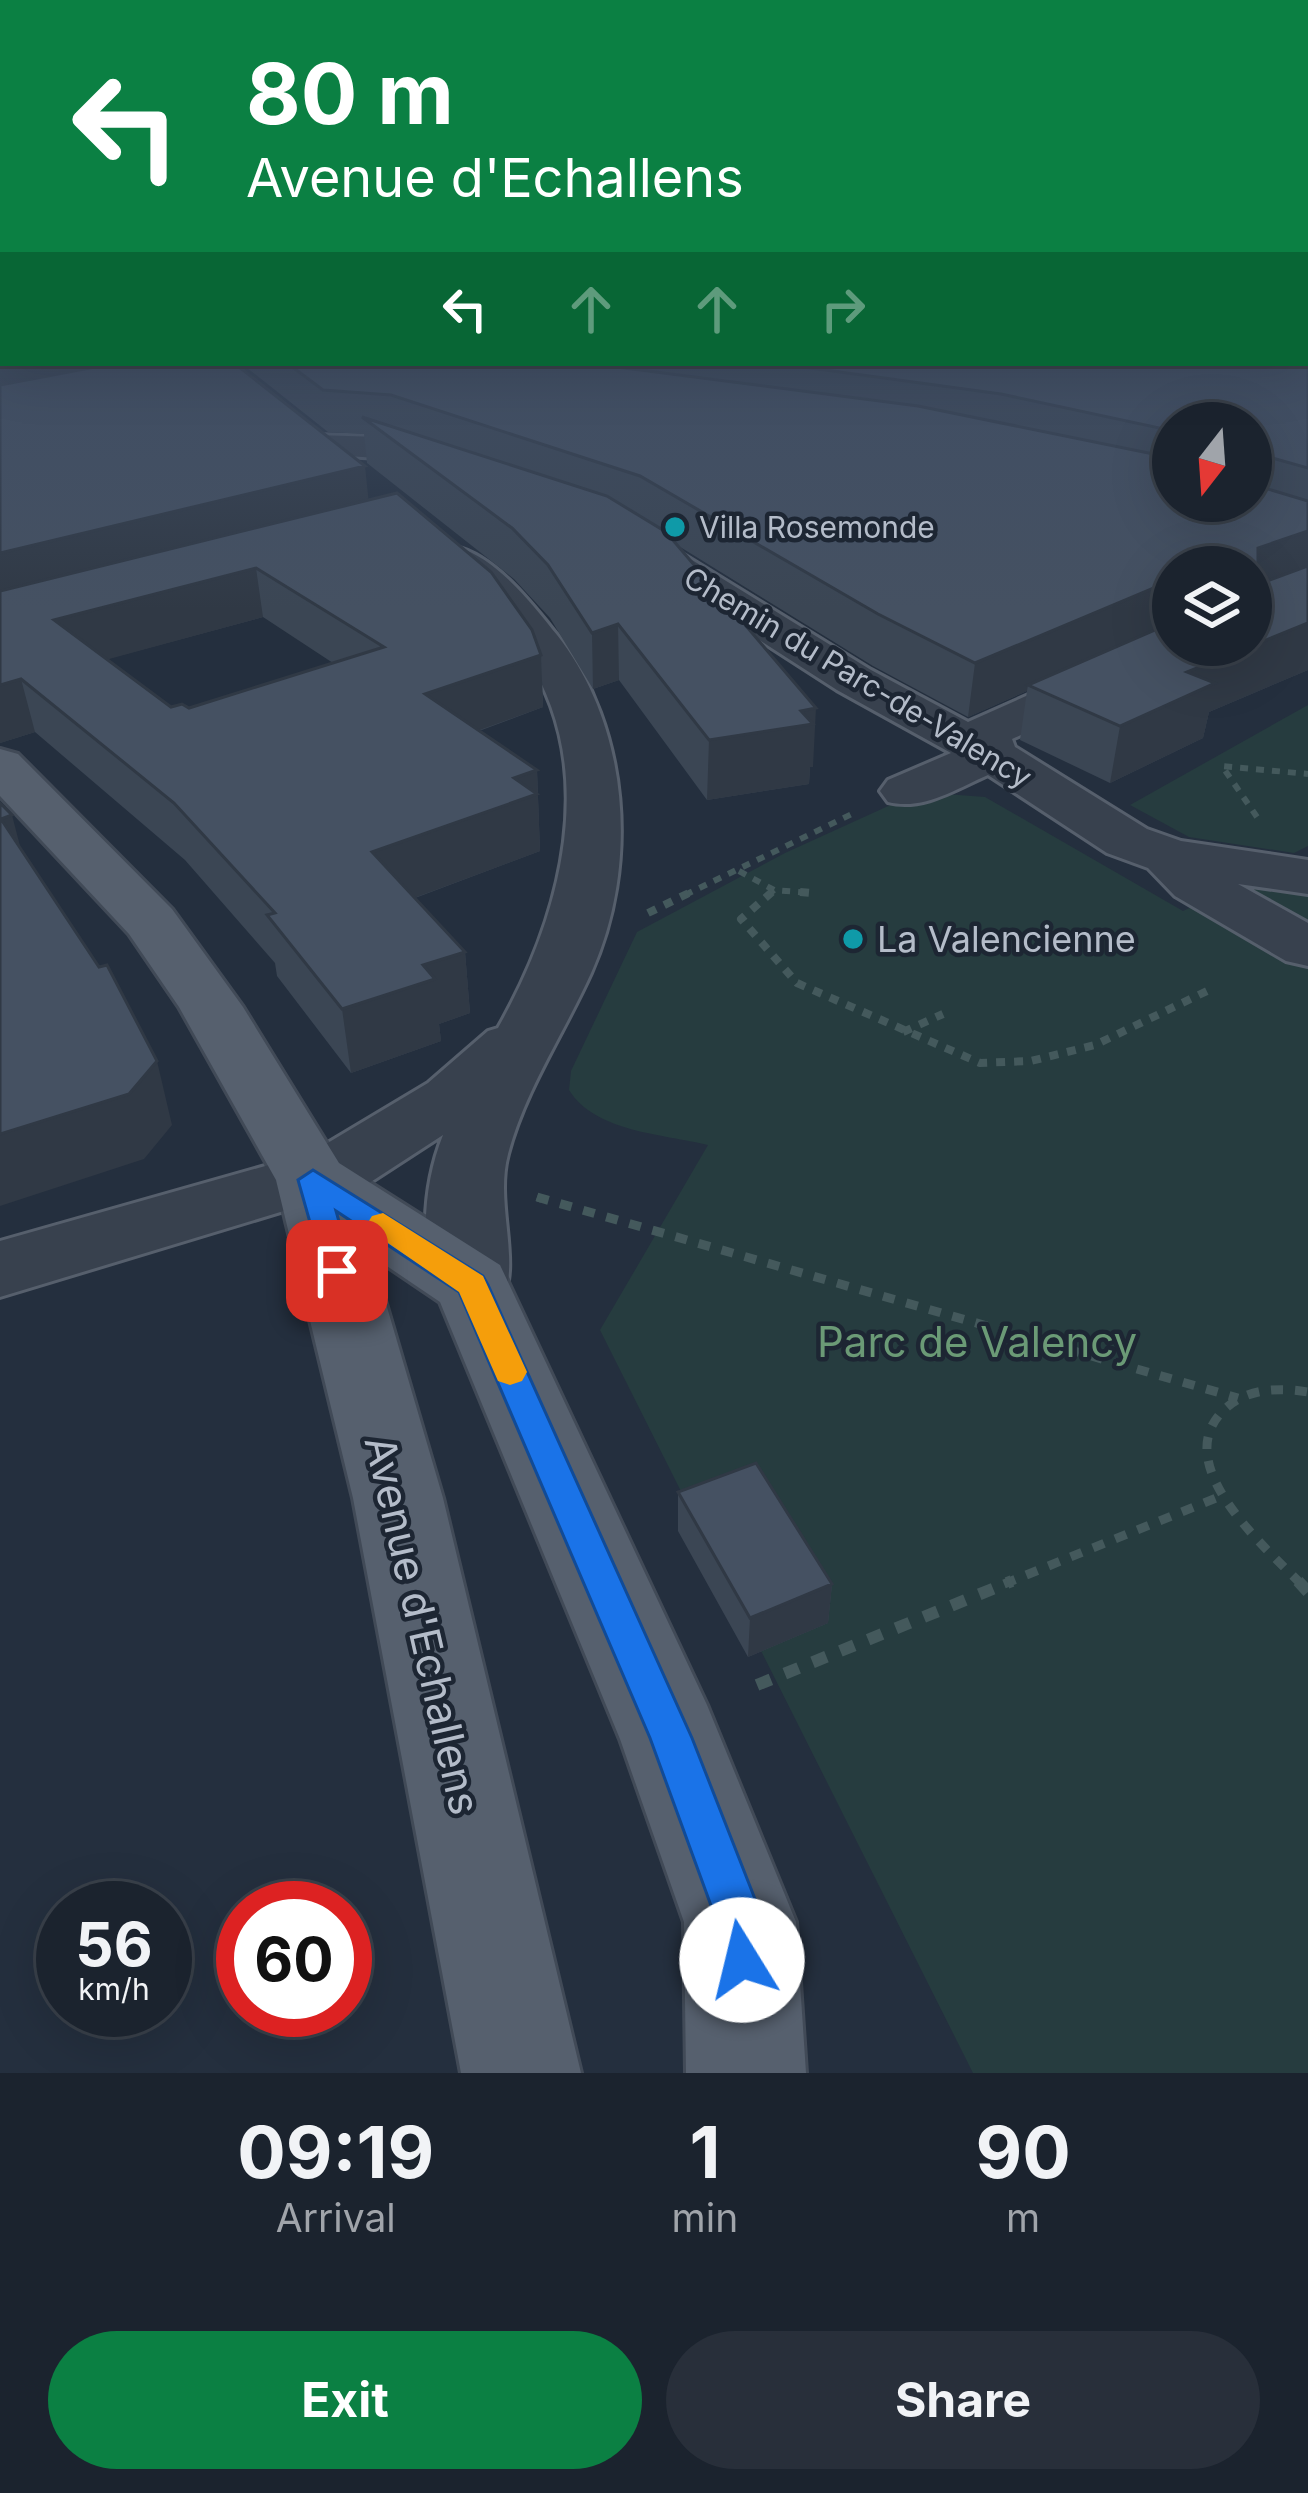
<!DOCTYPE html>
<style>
:root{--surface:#1b232e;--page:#282f3a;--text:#f1f3f6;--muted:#a0a4aa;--line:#39404a;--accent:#0b8043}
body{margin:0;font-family:Inter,sans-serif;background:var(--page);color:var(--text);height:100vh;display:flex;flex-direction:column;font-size:45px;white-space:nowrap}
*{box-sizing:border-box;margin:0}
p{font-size:39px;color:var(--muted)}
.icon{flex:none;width:66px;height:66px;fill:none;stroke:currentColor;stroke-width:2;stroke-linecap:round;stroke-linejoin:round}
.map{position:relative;height:2073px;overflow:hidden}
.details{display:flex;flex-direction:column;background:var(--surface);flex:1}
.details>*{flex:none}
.hud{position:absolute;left:0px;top:0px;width:1308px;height:366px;box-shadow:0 12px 48px #0002,0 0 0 3px var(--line);background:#0b8043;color:#fff;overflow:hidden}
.needle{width:78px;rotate:197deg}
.buttons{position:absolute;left:1152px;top:402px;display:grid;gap:24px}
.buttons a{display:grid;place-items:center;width:120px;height:120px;border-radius:50%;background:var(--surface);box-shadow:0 12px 48px #0002,0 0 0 3px var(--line);font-size:60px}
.speed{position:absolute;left:36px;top:1881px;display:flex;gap:24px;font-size:60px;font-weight:700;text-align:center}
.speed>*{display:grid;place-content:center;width:156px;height:156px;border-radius:50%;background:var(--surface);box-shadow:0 12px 48px #0002,0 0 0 3px var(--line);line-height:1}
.speed small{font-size:30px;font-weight:400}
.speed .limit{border:18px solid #d22;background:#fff;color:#111}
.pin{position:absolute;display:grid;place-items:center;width:102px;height:102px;color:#fff;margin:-51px;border-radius:24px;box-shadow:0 6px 18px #0006}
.me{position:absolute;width:132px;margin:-66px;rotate:351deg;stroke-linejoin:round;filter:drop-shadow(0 0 9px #0008)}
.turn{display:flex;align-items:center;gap:42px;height:252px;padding:0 48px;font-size:54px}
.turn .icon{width:156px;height:156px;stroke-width:2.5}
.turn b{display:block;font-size:84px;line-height:102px}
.lanes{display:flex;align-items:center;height:114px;padding:0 48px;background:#0003;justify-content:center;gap:60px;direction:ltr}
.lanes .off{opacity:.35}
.eta{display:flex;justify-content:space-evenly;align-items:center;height:204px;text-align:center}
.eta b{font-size:72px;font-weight:700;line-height:84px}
.button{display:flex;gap:24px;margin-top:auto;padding:24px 48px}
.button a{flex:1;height:138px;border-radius:72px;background:var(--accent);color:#fff;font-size:48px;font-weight:700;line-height:138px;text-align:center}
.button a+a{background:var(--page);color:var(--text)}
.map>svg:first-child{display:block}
.green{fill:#263c3f}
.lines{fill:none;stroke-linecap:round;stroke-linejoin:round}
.minor-casing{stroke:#565f6c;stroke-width:6}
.major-casing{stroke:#414a57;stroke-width:6}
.path-far3{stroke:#44595c;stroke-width:6;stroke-dasharray:8 8;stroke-linecap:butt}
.path-far2{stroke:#44595c;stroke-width:8;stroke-dasharray:9 9;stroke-linecap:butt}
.path-far1{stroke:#44595c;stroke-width:9;stroke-dasharray:12 12;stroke-linecap:butt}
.path{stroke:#44595c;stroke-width:12;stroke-dasharray:15 15;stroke-linecap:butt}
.minor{fill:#38414e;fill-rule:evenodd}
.major{fill:#56606e;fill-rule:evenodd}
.wall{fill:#3b4654;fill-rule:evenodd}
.shaded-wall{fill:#303945}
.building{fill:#455162;stroke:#303945;stroke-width:3;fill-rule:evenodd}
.route{fill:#1a73e8;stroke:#114b97;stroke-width:3}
.slow{fill:#f59e0b}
.culture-dot{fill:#0f9aa8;stroke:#1d2633;stroke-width:4.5}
.labels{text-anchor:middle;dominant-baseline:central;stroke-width:9;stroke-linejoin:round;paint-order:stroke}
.far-poi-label{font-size:30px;fill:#b4bcc9;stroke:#1d2633;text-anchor:start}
.far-street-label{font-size:30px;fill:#b4bcc9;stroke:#1d2633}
.poi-label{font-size:36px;fill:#b4bcc9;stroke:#1d2633;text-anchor:start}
.near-park-label{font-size:42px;fill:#6b9a76;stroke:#1d2633}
.near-street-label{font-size:42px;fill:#b4bcc9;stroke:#1d2633}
</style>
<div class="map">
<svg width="1308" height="2073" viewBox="0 0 1308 2073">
<rect width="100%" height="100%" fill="#242f3e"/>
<path class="green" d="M1308 705V846L1294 853 1189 837 1130 805Z
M919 792 985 797 1183 911 1238 885 1308 895V2073H973L600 1330 708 1145C663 1134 595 1132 569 1090L571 1071 637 932 785 853Z"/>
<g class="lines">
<g class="minor-casing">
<path id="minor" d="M315 435 381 437 464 464 469 472 464 480 451 483 377 458 303 453 297 446 303 439Z
M652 541 666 544 871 670 968 722 1163 635 1173 633V645H1202L1195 655 1012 739 1015 747 1147 829 1181 841 1308 860V894L1238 884 1308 923V966L1286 961 1175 896 1148 868 1107 853 988 775C956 789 923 811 888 802L880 791 888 780 951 753 837 690 638 562 632 553 638 544Z
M456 547C496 557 532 604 557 635 630 728 639 866 591 973 564 1033 525 1090 508 1154 494 1205 523 1264 500 1305L472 1313 444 1305C417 1258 423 1185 443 1135L363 1187 0 1297V1241L311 1153 428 1083 488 1031 498 1028C561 917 602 769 524 653 499 616 459 593 435 559L441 550Z"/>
</g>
<g class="major-casing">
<path id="major" d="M0 749 18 754 172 909 243 1007 339 1163 500 1265 707 1705 796 1922 806 2073H686L684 1922 620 1739 440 1302 372 1256 443 1498 581 2073H461L353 1498 276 1180 179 1007 129 934 0 796Z"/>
</g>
<path class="path-far3" d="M1257 817 1222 766 1308 774
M739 871 774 890 811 893
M685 895 856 812
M768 895 774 890"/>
<path class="path-far2" d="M772 892 741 919 797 983 980 1063 1031 1061 1095 1045 1209 990
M800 892 811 893
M648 913 691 892
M903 1032 943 1014
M537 1197 542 1199"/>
<path class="path-far1" d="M537 1197 1238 1398
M1004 1584 1221 1496
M1301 1584C1265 1547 1173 1468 1220 1414 1243 1388 1277 1387 1308 1392"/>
<path class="path" d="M1298 1581 1308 1592
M757 1685 1012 1581"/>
<use href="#minor" class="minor"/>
<use href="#major" class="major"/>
</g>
<path class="wall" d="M0 319 369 500 541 655 543 707 479 731 537 770 540 851 415 898 465 952 470 1013 439 1024 441 1041 351 1073 277 976 275 963 185 860 35 732 0 743ZM263 617 333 663 189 708 171 707 107 659Z
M1305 319H1308V670L1209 712 1203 738 1110 783 1020 740 1027 691 968 717 873 666 677 545 813 767H810L809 784 707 800 619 680 593 689 550 618 514 579 367 463 364 434 328 432 241 363H1305ZM1173 423H1251V501H1173ZM1173 567H1251L1173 645Z
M678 1492 832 1584 828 1623 748 1657 678 1531Z"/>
<path class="shaded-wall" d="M3 358V363H164L0 402V359Z
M365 466 370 514 0 608V553Z
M1308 531V570L1251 596 1258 548Z
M256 568 263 617 65 671 54 620Z
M1172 580 1162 631 1028 685 1027 691 968 717 975 663Z
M1308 623V670L1209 712 1203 738 1110 783 1120 726 1187 672Z
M618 624 619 680 593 689 592 633Z
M541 655 543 707 430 748 425 694Z
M21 679 35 732 0 743V685Z
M816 708 813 767H810L809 784 707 800 709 740Z
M537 770 540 851 379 911 372 852 514 778Z
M12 815 27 873 1 819Z
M465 952 470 1013 439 1024 441 1041 351 1073 342 1009 423 965Z
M157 1061 172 1125 144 1159 0 1206V1134Z
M832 1584 828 1623 748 1657 750 1618Z"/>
<path class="building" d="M0 319H3V358L0 359Z
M1305 344H1308V468L1251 452V423H1173V431L1001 394 774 363H1305Z
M116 363H234L365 466 0 553V385Z
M287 363H586L918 406 1173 458V501H1251V484L1308 501V531L1258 548V578L1264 582 1308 566V623L1187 672 1215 683 1120 726 1028 685 1173 622V645H1251V567H1173V580L975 663 878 614 640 476 391 395 323 390Z
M362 417 607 496 666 532 816 708 801 711 813 724 709 740 618 624 592 633 548 565 512 528Z
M397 493 491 572 532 630 541 655 425 694 537 770 514 778 537 794 372 852 465 952 423 965 435 979 342 1009 267 915 275 913 174 803 21 679 0 685V591ZM256 568 384 647 189 708 182 704 171 707 54 620Z
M0 803 12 815 1 819 99 967 107 965 157 1061 129 1094 0 1134Z
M756 1463 832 1584 750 1618 678 1492Z"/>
<linearGradient id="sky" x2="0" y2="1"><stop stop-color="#141a22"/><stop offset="0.52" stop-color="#3f4d63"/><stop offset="1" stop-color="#3f4d63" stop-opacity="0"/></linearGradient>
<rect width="1308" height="609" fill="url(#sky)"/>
<path class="route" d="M313 1170 483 1276 488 1285 692 1738 764 1922 765 1960 758 1977 742 1984 725 1977 718 1960 717 1922 650 1738 459 1292 336 1211 353 1271 349 1279H326L298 1180Z"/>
<path class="slow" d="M383 1213 483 1276 527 1372 522 1381 510 1385 498 1381 459 1292 372 1232 367 1224 372 1216Z"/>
<g class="culture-dot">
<circle cx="675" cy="527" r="12"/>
<circle cx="853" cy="939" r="12"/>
</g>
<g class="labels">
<g class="far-poi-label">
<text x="699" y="527">Villa Rosemonde</text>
</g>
<g class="far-street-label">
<text transform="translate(858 677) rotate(31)">Chemin du Parc-de-Valency</text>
</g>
<g class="poi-label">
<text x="877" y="939">La Valencienne</text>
</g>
<g class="near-park-label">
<text x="977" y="1341">Parc de Valency</text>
</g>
<g class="near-street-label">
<text transform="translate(423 1625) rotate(77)">Avenue d'Echallens</text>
</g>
</g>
</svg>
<div class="buttons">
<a><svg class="needle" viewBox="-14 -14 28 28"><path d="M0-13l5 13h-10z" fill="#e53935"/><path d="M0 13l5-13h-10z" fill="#a0a4aa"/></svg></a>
<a><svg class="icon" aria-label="layers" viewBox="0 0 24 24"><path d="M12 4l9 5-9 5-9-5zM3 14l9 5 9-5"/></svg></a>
</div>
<div class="speed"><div>56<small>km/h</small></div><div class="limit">60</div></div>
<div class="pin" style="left:337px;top:1271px;background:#d93025"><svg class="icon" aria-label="arrive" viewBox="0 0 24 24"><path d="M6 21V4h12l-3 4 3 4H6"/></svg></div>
<svg class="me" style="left:742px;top:1960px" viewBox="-20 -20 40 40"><circle r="19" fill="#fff"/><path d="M0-13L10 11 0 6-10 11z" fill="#1a73e8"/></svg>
<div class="hud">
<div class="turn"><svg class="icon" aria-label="left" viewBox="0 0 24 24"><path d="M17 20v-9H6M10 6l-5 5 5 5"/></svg><div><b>80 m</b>Avenue d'Echallens</div></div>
<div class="lanes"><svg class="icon" aria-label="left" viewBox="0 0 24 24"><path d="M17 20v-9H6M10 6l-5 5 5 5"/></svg><svg class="icon off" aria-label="ahead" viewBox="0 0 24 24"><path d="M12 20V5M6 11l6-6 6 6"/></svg><svg class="icon off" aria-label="ahead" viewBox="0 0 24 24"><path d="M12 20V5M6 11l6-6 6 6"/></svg><svg class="icon off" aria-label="right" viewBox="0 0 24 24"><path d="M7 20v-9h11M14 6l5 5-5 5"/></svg></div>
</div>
</div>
<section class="details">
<div class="eta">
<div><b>09:19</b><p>Arrival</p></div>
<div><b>1</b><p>min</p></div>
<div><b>90</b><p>m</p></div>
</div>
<div class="button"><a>Exit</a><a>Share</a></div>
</section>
